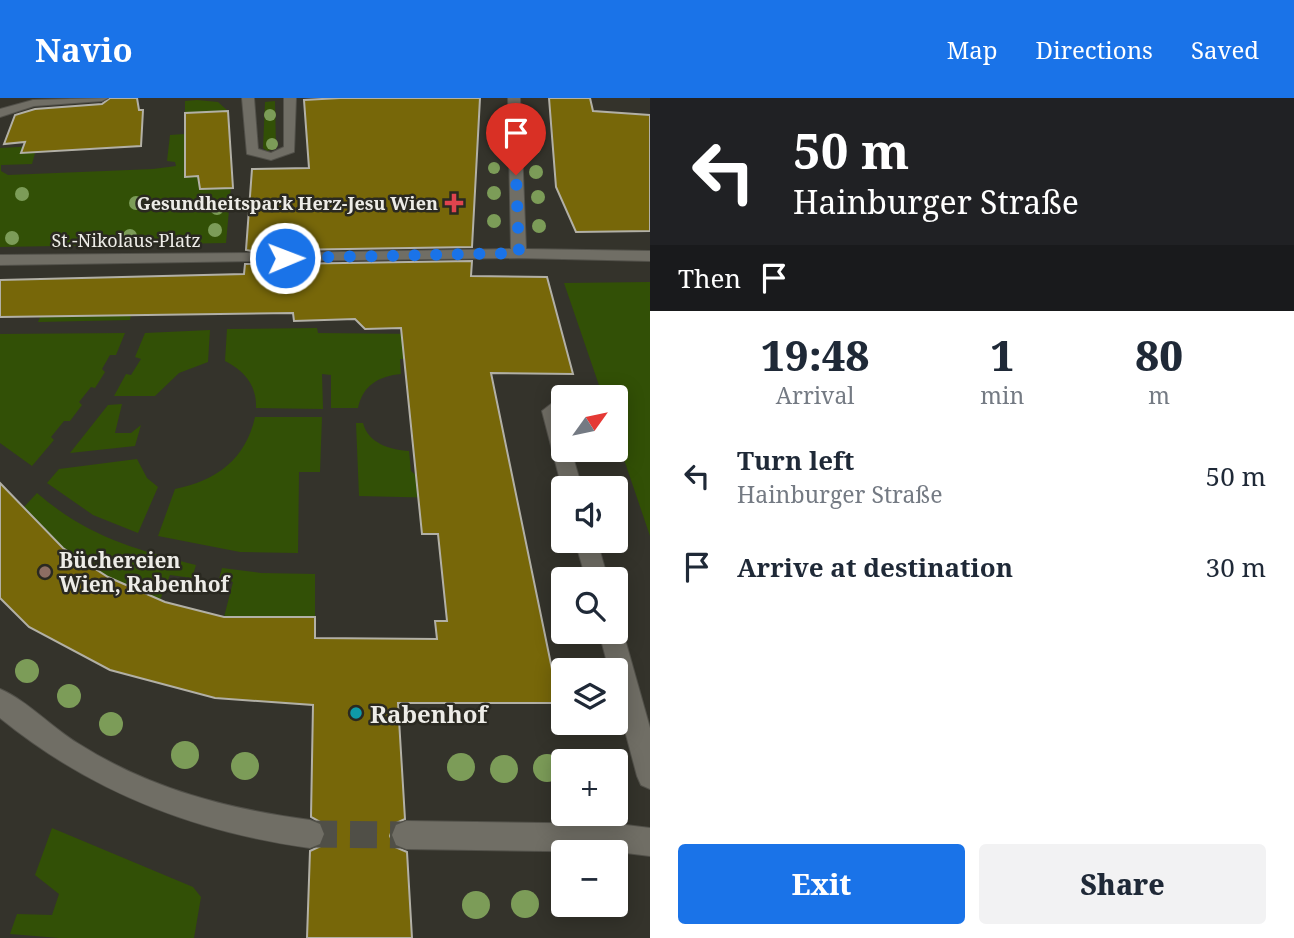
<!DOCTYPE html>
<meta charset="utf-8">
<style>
:root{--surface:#fff;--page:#f2f2f3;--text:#1f2937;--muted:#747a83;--accent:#1a73e8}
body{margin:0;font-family:"Noto Serif",serif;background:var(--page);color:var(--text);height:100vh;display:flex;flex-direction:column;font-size:26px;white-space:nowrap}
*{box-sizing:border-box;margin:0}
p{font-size:23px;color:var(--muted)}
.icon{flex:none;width:38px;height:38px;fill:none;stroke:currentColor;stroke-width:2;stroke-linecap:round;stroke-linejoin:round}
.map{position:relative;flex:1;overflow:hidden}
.details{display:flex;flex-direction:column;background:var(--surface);width:644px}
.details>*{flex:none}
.guide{background:#202124;color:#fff;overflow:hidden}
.needle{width:46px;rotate:57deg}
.controls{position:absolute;left:551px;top:287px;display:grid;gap:14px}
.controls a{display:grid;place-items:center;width:77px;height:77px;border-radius:7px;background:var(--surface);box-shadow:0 4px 18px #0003;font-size:35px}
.pin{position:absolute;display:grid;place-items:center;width:60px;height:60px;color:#fff;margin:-72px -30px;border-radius:50% 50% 50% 0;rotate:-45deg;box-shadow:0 0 7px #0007}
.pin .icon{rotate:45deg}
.me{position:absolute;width:77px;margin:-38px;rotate:89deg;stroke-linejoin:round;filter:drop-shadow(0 0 5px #0008)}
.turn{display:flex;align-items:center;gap:24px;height:147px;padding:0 28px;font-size:32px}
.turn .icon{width:91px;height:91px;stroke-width:2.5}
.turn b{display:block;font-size:49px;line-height:60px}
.then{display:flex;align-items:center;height:66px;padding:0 28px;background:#0003;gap:14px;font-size:26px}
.eta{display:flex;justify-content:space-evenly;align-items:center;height:119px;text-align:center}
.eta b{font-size:42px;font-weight:800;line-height:49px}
.action{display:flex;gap:14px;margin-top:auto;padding:14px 28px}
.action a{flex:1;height:80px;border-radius:7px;background:var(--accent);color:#fff;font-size:28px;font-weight:800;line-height:80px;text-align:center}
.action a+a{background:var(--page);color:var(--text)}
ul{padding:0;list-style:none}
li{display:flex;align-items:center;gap:21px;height:91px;padding:0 28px}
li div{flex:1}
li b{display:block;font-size:26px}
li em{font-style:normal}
header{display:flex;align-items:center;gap:42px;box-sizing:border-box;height:98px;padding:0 35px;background:var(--accent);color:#fff}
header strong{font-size:33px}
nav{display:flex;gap:38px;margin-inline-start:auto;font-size:24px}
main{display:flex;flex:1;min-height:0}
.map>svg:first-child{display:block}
.green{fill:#325006}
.building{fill:#776709;stroke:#b2b0a6;stroke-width:2}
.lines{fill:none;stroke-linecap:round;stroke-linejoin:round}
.street-tunnel-far1{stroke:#504f47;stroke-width:17;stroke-dasharray:17 8;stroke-linecap:butt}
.street-tunnel{stroke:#504f47;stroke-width:27;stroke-dasharray:27 13;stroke-linecap:butt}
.lane-casing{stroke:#52514a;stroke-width:2}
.street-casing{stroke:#52514a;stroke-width:2}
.lane{fill:#706e65;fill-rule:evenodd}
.street{fill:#706e65;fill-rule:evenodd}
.tree{fill:#7c9c58}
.route{stroke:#1a73e8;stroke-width:12;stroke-dasharray:0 21.6}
.health-dot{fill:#e0444e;stroke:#2a2921;stroke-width:2.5}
.education-dot{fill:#8d6e63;stroke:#2a2921;stroke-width:2.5}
.culture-dot{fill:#0f9aa8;stroke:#2a2921;stroke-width:2.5}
.labels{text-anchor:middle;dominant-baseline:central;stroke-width:5;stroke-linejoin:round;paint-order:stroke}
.far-poi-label{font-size:18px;font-weight:bold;fill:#edece7;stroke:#2a2921;text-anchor:end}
.far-street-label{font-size:18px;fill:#edece7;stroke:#2a2921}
.poi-label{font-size:21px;font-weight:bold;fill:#edece7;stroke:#2a2921;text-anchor:start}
.near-poi-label{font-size:24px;font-weight:bold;fill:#edece7;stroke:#2a2921;text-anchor:start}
</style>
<header>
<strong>Navio</strong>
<nav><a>Map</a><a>Directions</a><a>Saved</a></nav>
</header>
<main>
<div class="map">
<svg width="650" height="840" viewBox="0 0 650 840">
<rect width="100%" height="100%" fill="#34332b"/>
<path class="green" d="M197 2 218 4 228 13 185 15V3Z
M275 3 276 50 267 53 263 50 265 4Z
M184 36 185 79 198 78 231 90 226 145 0 149V50L37 48 32 66 1 67V73L8 77 153 71 176 68 175 64 167 63 170 37Z
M650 184V438L616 338V299H603L564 185Z
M131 217 130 222 38 224 40 219Z
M317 230 318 235 419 236 404 261H400L401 276C379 278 363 287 358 310H331V277L322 276 323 311 256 310C257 288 245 273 225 263L227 231Z
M210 232 208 264 179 275 155 298H114L126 276 131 277 141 261 135 259 145 235Z
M125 235 116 257H110L102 271 105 274 95 290 91 289 79 304 82 307 70 323H64L51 339 54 342 32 368 0 345V236Z
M122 306 115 335H131L141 327 135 348 70 355 108 307Z
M255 319H322L320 374H299L298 455 240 454 158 438 175 391C216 383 246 361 255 319Z
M356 325H363C368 345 390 352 409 353L411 373 442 400 359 398Z
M137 361 147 380 158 389 138 435 93 417 47 385 59 371Z
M37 395C87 438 133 451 196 467L192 480 170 477 160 502 108 479 63 450 24 409Z
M222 470 261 475 315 476V519H224L233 484 219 481Z
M52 730 193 789 201 799 194 840H59L10 836 17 816 52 817 59 796 35 777Z"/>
<path class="building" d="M110 0H137L139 12H143L141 48 21 55 25 44 4 46 15 17 35 11 102 6Z
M340 0H480L472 149 285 152 276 158 275 162 280 166 472 163 471 178 547 179 573 276 491 275 559 605H398L405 721 394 726 390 738 395 749 407 754 412 840H307L310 753 321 748 326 737 322 725 311 719 313 607 215 600 110 572 29 529 0 500V385L63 450 108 479 165 504 224 519H315V540L437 541 435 523H447L438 436H422L401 230 365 231 355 221 294 223 293 215 0 219V182L244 176 245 166H256L262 160 252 153 246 152 252 71 309 70 304 2Z
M549 0H590L593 13 650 17V133L576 134 556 89Z
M228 13 233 90 200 91 198 78 185 79V15Z"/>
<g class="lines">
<path class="street-tunnel-far1" d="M251 160H285"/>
<path class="street-tunnel" d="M310 736 406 737"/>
<g class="lane-casing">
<path id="lane" d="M242 0H254L258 51 271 55 284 49V0H296L294 54 271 62 247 56Z"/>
</g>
<g class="street-casing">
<path id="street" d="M108 0 102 3 34 8 0 19V11L33 2Z
M508 0H520L526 151 650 153V163L519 160 280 163 277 160 285 155 511 151Z
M251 155 259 160 256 163 0 167V157Z
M551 306 560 313 564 352H571L582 390H564V393L562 390 542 313Z
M575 443H597L608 481H586Z
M616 525 623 534 650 630V691L641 687 637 678 616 599V572H609L599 534H616Z
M0 591C28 603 52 630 79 646 150 691 228 711 310 722L320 726 324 736 320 746 310 750C194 734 91 694 0 620Z
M406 723 618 726 650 730V758L618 754 406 751 396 747 392 737 396 727Z"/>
</g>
<use href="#lane" class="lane"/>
<use href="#street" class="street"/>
</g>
<g class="tree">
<circle cx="270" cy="17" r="6"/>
<circle cx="534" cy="28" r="6"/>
<circle cx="272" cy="46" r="6"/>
<circle cx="495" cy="47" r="6"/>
<circle cx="535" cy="50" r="6"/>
<circle cx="494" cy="70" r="6"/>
<circle cx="536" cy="74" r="7"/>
<circle cx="494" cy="95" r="7"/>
<circle cx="22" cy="96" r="7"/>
<circle cx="538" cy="99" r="7"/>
<circle cx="136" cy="105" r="7"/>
<circle cx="217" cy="110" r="7"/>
<circle cx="494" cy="123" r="7"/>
<circle cx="539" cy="128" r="7"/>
<circle cx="215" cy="132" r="7"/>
<circle cx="130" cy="138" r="7"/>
<circle cx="12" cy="140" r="7"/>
<circle cx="27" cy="573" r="12"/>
<circle cx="69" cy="598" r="12"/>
<circle cx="111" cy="626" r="12"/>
<circle cx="185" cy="657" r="14"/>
<circle cx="245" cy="668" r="14"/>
<circle cx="461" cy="669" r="14"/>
<circle cx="547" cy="670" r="14"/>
<circle cx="504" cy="671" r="14"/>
<circle cx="525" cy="806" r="14"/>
<circle cx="476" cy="807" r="14"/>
</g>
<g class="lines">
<path class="route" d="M285 160 519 155 516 77"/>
</g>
<path class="health-dot" d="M450.5 94.5h7v7h7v7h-7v7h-7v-7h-7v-7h7z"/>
<circle class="education-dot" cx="45" cy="474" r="7"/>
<circle class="culture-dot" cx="356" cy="615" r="7"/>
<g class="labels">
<g class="far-poi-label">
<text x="438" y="105">Gesundheitspark Herz-Jesu Wien</text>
</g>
<g class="far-street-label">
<text x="126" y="142">St.-Nikolaus-Platz</text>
</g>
<g class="poi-label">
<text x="59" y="462">Büchereien<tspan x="59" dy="24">Wien, Rabenhof</tspan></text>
</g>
<g class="near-poi-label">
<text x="370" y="615">Rabenhof</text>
</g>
</g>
</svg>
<div class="controls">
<a><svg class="needle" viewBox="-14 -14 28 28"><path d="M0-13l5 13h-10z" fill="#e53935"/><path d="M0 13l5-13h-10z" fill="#747a83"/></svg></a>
<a><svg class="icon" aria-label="sound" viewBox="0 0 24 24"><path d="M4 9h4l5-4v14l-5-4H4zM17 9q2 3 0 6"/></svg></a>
<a><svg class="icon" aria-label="search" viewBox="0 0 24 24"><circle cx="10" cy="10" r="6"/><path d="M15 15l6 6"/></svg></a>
<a><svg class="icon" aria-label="layers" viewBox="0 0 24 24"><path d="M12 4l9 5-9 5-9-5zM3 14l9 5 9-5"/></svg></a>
<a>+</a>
<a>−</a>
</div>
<div class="pin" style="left:516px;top:77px;background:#d93025"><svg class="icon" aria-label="arrive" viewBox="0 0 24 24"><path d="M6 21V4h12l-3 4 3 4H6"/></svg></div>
<svg class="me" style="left:285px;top:160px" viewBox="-20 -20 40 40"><circle r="17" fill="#1a73e8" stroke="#fff" stroke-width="3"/><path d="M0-11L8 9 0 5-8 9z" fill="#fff"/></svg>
</div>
<section class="details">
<div class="guide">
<div class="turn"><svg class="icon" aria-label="left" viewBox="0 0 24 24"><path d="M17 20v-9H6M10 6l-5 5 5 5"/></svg><div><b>50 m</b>Hainburger Straße</div></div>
<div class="then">Then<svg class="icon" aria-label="arrive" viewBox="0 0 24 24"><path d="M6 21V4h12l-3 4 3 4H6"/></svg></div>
</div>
<div class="eta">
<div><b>19:48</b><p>Arrival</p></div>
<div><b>1</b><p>min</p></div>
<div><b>80</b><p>m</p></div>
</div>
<ul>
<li><svg class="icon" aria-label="left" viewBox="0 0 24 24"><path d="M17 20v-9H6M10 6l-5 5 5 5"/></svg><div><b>Turn left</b><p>Hainburger Straße</p></div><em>50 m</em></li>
<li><svg class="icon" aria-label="arrive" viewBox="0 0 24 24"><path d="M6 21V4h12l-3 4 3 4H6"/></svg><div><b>Arrive at destination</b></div><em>30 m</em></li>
</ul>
<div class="action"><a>Exit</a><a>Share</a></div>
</section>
</main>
